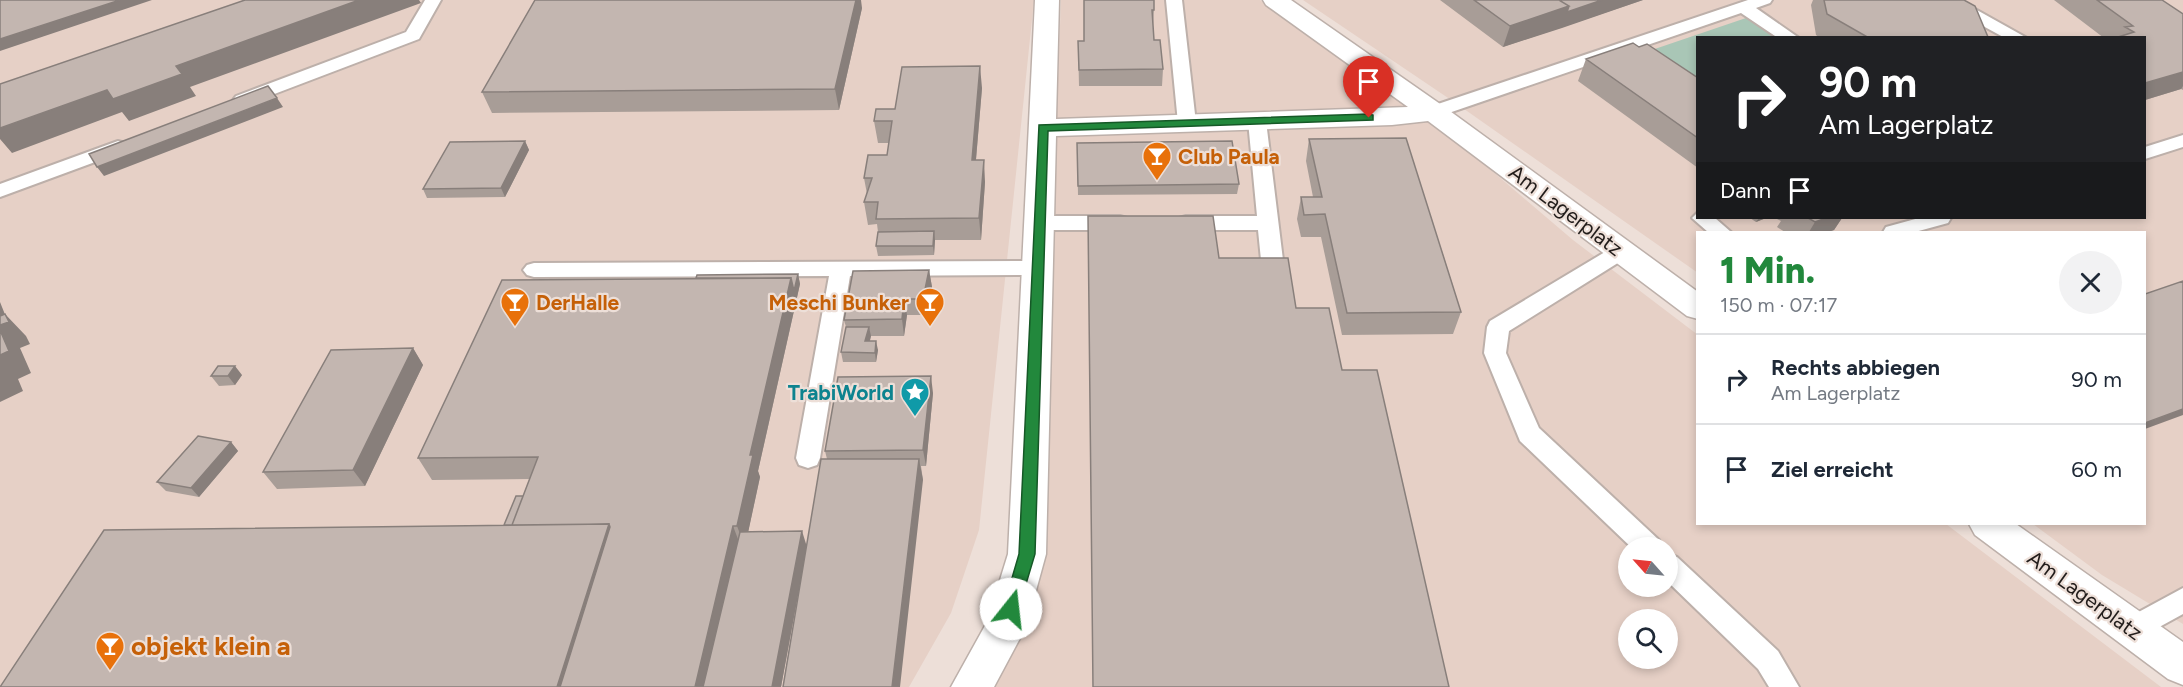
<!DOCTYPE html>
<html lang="de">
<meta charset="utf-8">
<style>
:root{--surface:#fff;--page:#f2f2f3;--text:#1f2937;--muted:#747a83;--line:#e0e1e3;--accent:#22883c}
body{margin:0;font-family:Figtree,sans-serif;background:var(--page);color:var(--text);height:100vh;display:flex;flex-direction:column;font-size:22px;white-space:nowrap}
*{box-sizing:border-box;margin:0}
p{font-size:20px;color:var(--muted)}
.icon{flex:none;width:33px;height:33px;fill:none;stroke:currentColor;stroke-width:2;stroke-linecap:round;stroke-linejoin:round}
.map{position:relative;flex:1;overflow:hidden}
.sheet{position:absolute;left:1696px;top:231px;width:450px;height:294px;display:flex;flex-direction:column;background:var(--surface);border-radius:0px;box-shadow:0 3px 9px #0003}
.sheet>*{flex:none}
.guide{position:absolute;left:1696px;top:36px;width:450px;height:183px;border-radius:0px;box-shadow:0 3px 9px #0003;background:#202124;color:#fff;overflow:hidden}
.needle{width:39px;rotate:297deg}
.fabs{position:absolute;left:1618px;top:537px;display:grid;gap:12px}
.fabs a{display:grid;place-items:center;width:60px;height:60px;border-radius:50%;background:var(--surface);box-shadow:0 3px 9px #0003;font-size:30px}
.pin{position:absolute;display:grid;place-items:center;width:51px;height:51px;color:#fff;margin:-62px -26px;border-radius:50% 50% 50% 0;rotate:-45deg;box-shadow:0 0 6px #0007}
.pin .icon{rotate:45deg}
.me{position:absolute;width:66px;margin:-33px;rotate:16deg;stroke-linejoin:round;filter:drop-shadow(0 0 4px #0008)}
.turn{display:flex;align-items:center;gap:21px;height:126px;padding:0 24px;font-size:27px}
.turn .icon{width:78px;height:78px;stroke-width:2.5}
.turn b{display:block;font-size:42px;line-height:51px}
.then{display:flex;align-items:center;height:57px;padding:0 24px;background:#0003;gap:12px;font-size:22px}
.round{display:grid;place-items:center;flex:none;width:63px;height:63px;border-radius:32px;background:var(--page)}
.overview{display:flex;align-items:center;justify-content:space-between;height:102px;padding:0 24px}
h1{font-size:36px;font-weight:800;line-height:45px;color:var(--accent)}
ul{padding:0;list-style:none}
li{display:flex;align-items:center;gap:18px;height:90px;padding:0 24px;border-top:2px solid var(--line)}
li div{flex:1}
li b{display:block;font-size:22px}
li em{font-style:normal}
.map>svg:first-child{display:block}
.built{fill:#e6d0c6;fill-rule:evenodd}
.green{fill:#a9c6b6}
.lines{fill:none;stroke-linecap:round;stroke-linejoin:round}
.lane-casing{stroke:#bdb0aa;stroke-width:4}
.street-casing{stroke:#bdb0aa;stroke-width:3}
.lane{fill:#fff;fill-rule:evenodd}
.street{fill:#fff;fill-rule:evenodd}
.wall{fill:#a89d97}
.shaded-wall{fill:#887f7b}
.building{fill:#c3b6b0;stroke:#887f7b;stroke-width:1.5}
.route{fill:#22883c;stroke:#165827;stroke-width:1.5}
.labels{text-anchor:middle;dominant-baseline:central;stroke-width:4.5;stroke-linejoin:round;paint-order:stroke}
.food-label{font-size:21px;font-weight:bold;fill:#c56008;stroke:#eddfd8;text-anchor:start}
.street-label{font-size:21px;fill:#221d1b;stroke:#eddfd8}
.culture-label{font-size:21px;font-weight:bold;fill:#0d838f;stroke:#eddfd8;text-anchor:end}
.near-food-label{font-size:26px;font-weight:bold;fill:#c56008;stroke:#eddfd8;text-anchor:start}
</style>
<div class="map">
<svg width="2183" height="687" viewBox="0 0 2183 687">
<rect width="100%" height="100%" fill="#eddfd8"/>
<path class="built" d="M0 0H1034L979 530 951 613 909 687H0Z
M1061 0H1260L1464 147 1573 240 1698 335V524H1946L2161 687H987L1040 553ZM1629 548H1668V586H1629ZM1629 620H1668V658H1629Z
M1303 0H2183V624L2102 575 2033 524H2145V232H1698V273L1457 104ZM1698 38H2145V218H1698Z"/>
<path class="green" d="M1746 18 1779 37 1698 38V90L1643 53Z"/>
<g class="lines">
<g class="lane-casing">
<path id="lane" d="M425 0H441L419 39 248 104H236L233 100 236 96 406 32Z
M1166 0H1182L1196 123 1194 127H1180L1178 123Z
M1748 0H1772L1770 3 1756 8 1799 38H1778L1741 13 1440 116H1426L1424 112 1426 108Z
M1939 0H1959L2027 38H2005L1941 3Z
M1257 115 1264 117 1266 121 1283 260 1279 265 1272 267 1265 265 1261 260 1258 230H1186L1179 228 1176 223 1179 218 1186 216H1257L1248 121 1250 117Z
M2183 135V147L2145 159V147Z
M118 141 125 143 128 147 125 151 0 197V184Z
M1698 212V218H1715L1731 232H1708L1692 218Z
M1039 216H1120L1127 218 1130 223 1127 228 1120 230H1039L1032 228 1029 223 1032 218Z
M1919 218H1951L1948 223 1915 232H1883L1886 227Z
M1622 244 1629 246 1632 251 1629 256 1509 331 1506 353 1539 428 1659 540 1663 548H1632L1520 441 1484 353 1487 327 1490 321 1615 246Z
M1037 261 1044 263 1048 268 1044 273 1037 275 850 276 820 458 817 465 808 468 799 465 796 458 829 276 534 277 527 275 523 270 527 265 534 263Z
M1668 554 1677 557 1778 651 1799 687H1769L1758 669 1668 582Z
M2183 588V614L2132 642 2122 639 2118 630 2122 621Z"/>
</g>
<g class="street-casing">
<path id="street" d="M1035 0H1059L1056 119 1408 107 1266 5 1263 0H1291L1443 106 1698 292V319L1687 316 1428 121 1392 125 1056 136 1046 554 1026 627 994 687H951L987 622 1008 554Z
M1969 524H2016L2183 642V685L2168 679 1975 535Z"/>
</g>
<use href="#lane" class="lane"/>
<use href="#street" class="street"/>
</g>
<path class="wall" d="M1084 0 1154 10 1153 26 1154 40 1163 69 1162 86H1079L1078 41H1084Z
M1440 0H1643L1503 47Z
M1813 0H1964L1988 37 1820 38 1816 35 1811 5Z
M2054 0H2162L2183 14V90L2181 89 2145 100V38H2104Z
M862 8 839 110 492 113 482 92Z
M1639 47 1698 78V168L1578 81 1586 59Z
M982 88 976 160 985 182 981 240H935L934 255 878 256 876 246 878 232 877 224 868 225 864 202 867 194 864 178 887 155 889 143H878L874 121 895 109Z
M1309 139 1441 248 1461 312 1453 334 1342 335 1321 237H1301L1297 219 1301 197H1313L1306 161Z
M525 141 529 150 505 197 427 198 423 189Z
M1077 143 1239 184 1237 194 1078 195Z
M1750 218H1766L1756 222Z
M1775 218H1842L1834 230 1828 232H1785L1777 227 1781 221Z
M929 270 932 287 925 315H907L904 336H871L870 341 878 350 876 362H843L841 352 846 327 844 320Z
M798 274 800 284 758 471 760 477 748 532 807 546 827 459 825 451 933 393 926 466H921L923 480 801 578 781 687 504 525 523 496 530 479 432 480 418 458 696 278Z
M413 348 423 365 365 486 277 489 263 472Z
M242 375 235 385 219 386 211 376Z
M231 442 238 451 199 497 166 491 157 482Z"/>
<path class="shaded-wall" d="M120 0H152L0 51V39Z
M359 0H419L421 3 190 87 196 96 129 121 122 112 12 153 0 139V128Z
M856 0H861L862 8 839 110 835 89Z
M1602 0H1643L1562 28 1567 12Z
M1569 6 1562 28 1503 47 1510 26Z
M980 66 982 88 974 182 972 160Z
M2183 72V86L2181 89 2145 100V83Z
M277 98 283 107 104 176 97 167Z
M525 141 529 150 505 197 501 188Z
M984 160 985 182 981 240 979 218Z
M1759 218H1766L1756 222Z
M1826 218H1842L1834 230 1828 232H1809L1815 222Z
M934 231 935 240 934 255 933 246Z
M929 270 932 287 925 315 923 299Z
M798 274 800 284 758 471 760 477 745 547 737 526 750 455 791 278Z
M904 299 907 315 904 336 902 319Z
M0 302 8 322 5 314 26 336 30 344 20 348 31 373 18 379 23 391 0 402Z
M869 327 871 336 867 350 865 341Z
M876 341 878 350 876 362 875 353Z
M413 348 423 365 365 486 353 470Z
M235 366 242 375 235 385 228 376Z
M931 376 933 393 926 466 923 450Z
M2183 409V415L2145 429V423Z
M231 442 238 451 199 497 191 488Z
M919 459 923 480 900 687H892Z
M609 524 621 548 579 687H557Z
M733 526 741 547 710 687H695Z
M802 531 807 547 781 687H772Z"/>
<path class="building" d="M0 0H120L0 39Z
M245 0H359L176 66 182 74 113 99 107 90 0 128V84Z
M535 0H856L835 89 482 92Z
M1084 0H1154V10H1152L1154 40H1160L1163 69 1079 70 1078 41H1084Z
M1474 0H1559L1569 6 1510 26Z
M1559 0H1602L1567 12 1569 6Z
M1824 0H1964L1975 6 1988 37 1869 38 1827 14Z
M2097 0H2162L2183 14V72L2145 83V38H2115L2134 32 2125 27 2133 26Z
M1633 43 1639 47 1647 44 1698 78V138L1586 59Z
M980 66 972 160H984L979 218 876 219 878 202H864L872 178H864L868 155H887L892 121H874L876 109H895L902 67Z
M268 86 277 98 97 167 89 154Z
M1406 138 1461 312 1347 313 1325 214 1304 215 1301 197H1322L1309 139Z
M525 141 501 188 423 189 450 142Z
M1232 141 1239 184 1078 186 1077 143Z
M1088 216H1213L1219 258H1288L1296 308H1329L1342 370H1377L1449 687H1093Z
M1808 218H1826L1815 222Z
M934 231 933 246H876L878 232Z
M929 270 923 299H904L902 319 844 320 853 271Z
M798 274 794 291 791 278H696L697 275Z
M791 278 750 455H753L737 526H733L695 687H560L610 527 609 524 512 525 538 457 418 458 502 280Z
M2183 281V409L2145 423V294Z
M5 314 9 322 0 325V316Z
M846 327H869L865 341H876L875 353 841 352Z
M0 330 9 351 0 355Z
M413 348 353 470 263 472 331 350Z
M218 366H235L228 376H211Z
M931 376 923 450 825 451 838 377Z
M198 436 231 442 191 488 157 482Z
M821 459H919L892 687H783Z
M516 496H523L512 525H504Z
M609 524 557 687H0L104 530Z
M802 531 772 687H703L740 532Z"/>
<path class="route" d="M1369 114 1373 115V120L1048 131 1035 554 1017 614 1011 616 1005 614 1003 609 1019 554 1039 125Z"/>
<defs>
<g id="bar-pin" transform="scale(1.5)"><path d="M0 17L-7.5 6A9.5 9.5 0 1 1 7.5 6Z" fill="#e8710a" stroke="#eddfd8"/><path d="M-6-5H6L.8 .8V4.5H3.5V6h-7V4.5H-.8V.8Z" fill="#fff"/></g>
<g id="sight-pin" transform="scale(1.5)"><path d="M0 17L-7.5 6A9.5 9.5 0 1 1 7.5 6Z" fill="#0f9aa8" stroke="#eddfd8"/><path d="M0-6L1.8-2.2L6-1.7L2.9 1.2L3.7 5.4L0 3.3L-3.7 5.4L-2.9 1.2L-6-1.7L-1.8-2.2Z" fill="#fff"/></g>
</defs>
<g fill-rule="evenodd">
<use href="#bar-pin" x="1157" y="156"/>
<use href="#bar-pin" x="515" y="302"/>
<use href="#bar-pin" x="930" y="302"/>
<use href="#sight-pin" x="915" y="392"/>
<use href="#bar-pin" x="110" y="646"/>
</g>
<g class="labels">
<g class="food-label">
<text x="1178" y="156">Club Paula</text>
<text x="536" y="302">DerHalle</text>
<text x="909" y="302" text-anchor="end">Meschi Bunker</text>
</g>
<g class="street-label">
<text transform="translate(1566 210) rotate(37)">Am Lagerplatz</text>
<text transform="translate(2085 595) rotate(36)">Am Lagerplatz</text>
</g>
<g class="culture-label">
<text x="894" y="392">TrabiWorld</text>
</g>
<g class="near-food-label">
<text x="131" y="646">objekt klein a</text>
</g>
</g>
</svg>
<div class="fabs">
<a><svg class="needle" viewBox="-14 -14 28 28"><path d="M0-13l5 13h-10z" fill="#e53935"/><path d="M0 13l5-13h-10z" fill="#747a83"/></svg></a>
<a><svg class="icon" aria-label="search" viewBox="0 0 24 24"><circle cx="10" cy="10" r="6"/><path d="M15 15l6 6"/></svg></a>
</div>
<div class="pin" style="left:1369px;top:118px;background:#d93025"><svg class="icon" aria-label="arrive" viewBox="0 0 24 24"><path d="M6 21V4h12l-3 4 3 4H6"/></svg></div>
<svg class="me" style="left:1011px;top:609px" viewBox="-20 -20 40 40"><circle r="19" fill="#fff"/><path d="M0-13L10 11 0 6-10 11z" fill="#22883c"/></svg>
<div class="guide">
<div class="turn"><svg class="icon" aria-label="right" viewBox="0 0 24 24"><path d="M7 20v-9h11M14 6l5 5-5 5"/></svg><div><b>90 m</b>Am Lagerplatz</div></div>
<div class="then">Dann<svg class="icon" aria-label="arrive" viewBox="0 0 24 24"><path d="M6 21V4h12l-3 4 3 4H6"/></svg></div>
</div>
<section class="sheet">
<div class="overview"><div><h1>1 Min.</h1><p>150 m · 07:17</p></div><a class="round"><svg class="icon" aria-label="close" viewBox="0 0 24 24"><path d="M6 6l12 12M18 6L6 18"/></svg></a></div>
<ul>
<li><svg class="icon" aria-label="right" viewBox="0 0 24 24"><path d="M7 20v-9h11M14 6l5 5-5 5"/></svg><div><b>Rechts abbiegen</b><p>Am Lagerplatz</p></div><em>90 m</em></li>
<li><svg class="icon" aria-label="arrive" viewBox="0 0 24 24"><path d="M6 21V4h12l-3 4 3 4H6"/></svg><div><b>Ziel erreicht</b></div><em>60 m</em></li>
</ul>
</section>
</div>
